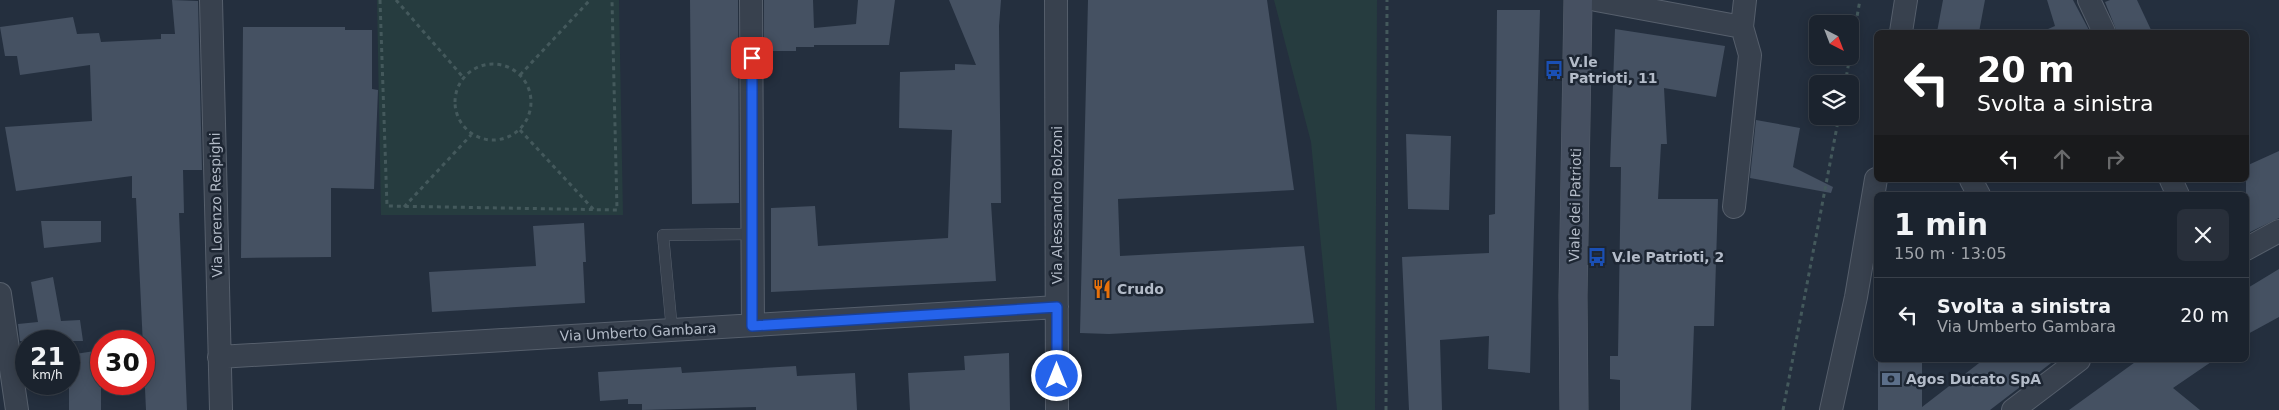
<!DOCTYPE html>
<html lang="it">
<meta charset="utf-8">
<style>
:root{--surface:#1b232e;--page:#282f3a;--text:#f1f3f6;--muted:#a0a4aa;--line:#39404a}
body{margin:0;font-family:"DejaVu Sans",sans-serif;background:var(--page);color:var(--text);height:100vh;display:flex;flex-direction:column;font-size:19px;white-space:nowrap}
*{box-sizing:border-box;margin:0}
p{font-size:16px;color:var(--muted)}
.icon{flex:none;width:28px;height:28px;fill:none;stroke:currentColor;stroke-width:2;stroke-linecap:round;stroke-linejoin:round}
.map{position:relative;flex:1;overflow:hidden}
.drawer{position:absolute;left:1874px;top:192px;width:375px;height:170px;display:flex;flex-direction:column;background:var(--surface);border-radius:8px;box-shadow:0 2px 12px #0003,0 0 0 1px var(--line)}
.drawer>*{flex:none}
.banner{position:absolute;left:1874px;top:30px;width:375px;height:152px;border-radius:8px;box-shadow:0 2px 12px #0003,0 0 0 1px var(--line);background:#202124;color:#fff;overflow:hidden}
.needle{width:32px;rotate:138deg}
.fabs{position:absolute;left:1809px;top:15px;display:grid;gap:10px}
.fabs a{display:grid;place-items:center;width:50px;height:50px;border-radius:8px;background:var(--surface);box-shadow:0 2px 12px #0003,0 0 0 1px var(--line);font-size:25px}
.speed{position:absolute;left:15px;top:330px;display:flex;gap:10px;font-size:25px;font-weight:700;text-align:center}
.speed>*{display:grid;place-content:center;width:65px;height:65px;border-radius:50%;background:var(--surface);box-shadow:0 2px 12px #0003,0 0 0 1px var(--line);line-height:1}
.speed small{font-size:12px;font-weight:400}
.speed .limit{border:8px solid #d22;background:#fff;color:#111}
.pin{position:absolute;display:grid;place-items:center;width:42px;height:42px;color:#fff;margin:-21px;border-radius:10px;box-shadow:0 2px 8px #0006}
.me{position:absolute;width:55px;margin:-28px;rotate:0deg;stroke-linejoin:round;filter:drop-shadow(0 0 4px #0008)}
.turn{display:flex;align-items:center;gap:18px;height:105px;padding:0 20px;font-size:22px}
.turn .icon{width:65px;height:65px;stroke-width:2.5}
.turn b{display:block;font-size:35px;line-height:42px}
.lanes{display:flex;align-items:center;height:48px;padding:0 20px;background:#0003;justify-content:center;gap:25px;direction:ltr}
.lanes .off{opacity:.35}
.round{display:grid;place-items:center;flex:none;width:52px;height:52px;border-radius:8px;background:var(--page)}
.head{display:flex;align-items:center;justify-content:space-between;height:85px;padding:0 20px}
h1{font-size:30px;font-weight:800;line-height:38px}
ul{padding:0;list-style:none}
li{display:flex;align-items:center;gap:15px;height:75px;padding:0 20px;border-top:1px solid var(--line)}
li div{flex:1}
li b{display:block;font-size:19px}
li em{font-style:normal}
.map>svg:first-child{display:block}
.green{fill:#263c3f}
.building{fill:#455162}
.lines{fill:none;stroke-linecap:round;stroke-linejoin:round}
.lane-casing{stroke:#565f6c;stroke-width:12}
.street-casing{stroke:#565f6c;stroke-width:24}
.secondary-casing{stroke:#565f6c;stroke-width:29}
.path{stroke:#44595c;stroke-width:3;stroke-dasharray:4 4;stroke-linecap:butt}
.lane{stroke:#38414e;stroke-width:11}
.street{stroke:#38414e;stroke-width:22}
.secondary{stroke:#465061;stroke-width:28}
.route-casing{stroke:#184099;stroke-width:12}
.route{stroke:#2563eb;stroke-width:9}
.labels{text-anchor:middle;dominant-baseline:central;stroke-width:5;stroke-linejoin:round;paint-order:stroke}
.poi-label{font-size:14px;font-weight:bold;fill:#b4bcc9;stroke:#1d2633;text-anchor:start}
.street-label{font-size:14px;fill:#b4bcc9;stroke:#1d2633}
</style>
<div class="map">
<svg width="2279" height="410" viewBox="0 0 2279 410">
<rect width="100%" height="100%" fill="#242f3e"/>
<path class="green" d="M377 0H619L623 215H381Z
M1274 0H1377L1375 410H1337L1311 142Z"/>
<path class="building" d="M172 0 198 1 202 170H183L184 213H179L187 410H146L136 198H132V176L16 191 5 127 92 121 90 65 20 75 17 56H5L0 27 73 17 77 34 99 33 101 42 161 39V34H175Z
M690 0H738L739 203 692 204Z
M764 0H813L814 28 856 24 858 0H895L889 45H814V47H796V51H764Z
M949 0H1001L999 26 1001 203H991L996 281 771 292V208L815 206 818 246 948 238 952 130 899 128 900 72 955 70V64L976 65Z
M1088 0H1267L1294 190 1118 199 1120 256 1304 246 1314 323 1109 334 1080 333Z
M1943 0H1985L1979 32H1937Z
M2047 0H2073L2090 32H2041L2055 26Z
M2110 0H2137L2152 32H2117L2105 2Z
M1497 10H1540L1530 373 1488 369 1489 336 1440 340 1442 410H1409L1402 257 1489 253V215L1495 214Z
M243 27H345V30H372V89L378 90 374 189 331 188V257L241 258Z
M1615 29 1725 46 1716 97 1664 88 1667 144H1661L1658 199H1718L1714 326H1694L1691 410H1620V380L1610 379V356H1618L1621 167H1610Z
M1756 120 1800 128 1793 167 1833 187 1831 193 1750 178Z
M1406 134 1451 136 1449 210 1408 209Z
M2279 151V218L2246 234V166Z
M41 221H101V242L44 248Z
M584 223 586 262H583L585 303 432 312 429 272 536 266 533 226Z
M2279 269V317L2246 335V289Z
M53 277 61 321 80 320 83 341H20L18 324 38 322 31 282Z
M101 350V410H69V355Z
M1009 353 1010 410H910L908 373 965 370 964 356Z
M1878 360H1922V407L1983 360H2055L1990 410H1878Z
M2138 360H2214L2173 388 2200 410H2069Z
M796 366 797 376 855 373 857 410H756V407L642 410V404H628V399L600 401 598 372 681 367 682 373Z"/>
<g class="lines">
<g class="lane-casing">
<path id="lane" d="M672 330 663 235 752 234"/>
</g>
<g class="street-casing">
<path id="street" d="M211 0 221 410
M751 0 753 325
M1056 0 1057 410
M1596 0 1742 27
M2089 0 2104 32
M1901 32 1906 0
M1971 180 1979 195
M2171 180 2178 195
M1734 207 1750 55 1742 27 1745 0
M2246 249 2279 231
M0 294 17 410
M219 357 1057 307
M1831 410 1856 297 1876 179
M2013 410 2079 360"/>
</g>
<g class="secondary-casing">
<path id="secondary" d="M1574 410 1573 296 1578 0"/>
</g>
<path class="path" d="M380 0 387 206 617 210 612 0
M396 0 463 77
M1850 55 1860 0
M455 102a38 38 0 1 1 76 0a38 38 0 1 1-76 0Z
M520 75 590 0
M1845 84 1850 56
M520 130 594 210
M404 207 471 135
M1386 410 1387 0
M1783 410 1839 116"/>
<use href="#lane" class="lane"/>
<use href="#street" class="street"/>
<use href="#secondary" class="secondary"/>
</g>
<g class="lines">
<g class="route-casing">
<path id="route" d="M752 58V326L1057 307V376"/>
</g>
<use href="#route" class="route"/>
</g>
<defs>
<g id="bus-bare" transform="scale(1.5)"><path d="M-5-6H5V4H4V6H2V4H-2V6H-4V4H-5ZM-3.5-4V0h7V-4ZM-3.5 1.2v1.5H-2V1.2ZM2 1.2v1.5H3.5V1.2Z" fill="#1a4fb4" stroke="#1d2633" stroke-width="2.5" paint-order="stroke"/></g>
<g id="restaurant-bare" transform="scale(1.5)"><path d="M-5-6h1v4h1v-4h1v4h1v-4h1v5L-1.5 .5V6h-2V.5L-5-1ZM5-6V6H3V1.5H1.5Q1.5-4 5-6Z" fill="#e8710a" stroke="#1d2633" stroke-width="2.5" paint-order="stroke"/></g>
<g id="bank-bare" transform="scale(1.5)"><path d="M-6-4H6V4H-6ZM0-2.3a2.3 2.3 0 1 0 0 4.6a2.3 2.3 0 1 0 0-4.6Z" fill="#5c6f8a" stroke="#1d2633" stroke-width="2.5" paint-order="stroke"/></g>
</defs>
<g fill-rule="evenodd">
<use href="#bus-bare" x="1554" y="70"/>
<use href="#bus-bare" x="1597" y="257"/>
<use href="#restaurant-bare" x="1102" y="289"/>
<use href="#bank-bare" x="1891" y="379"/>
</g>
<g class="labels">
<g class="poi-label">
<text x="1569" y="62">V.le<tspan x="1569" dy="16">Patrioti, 11</tspan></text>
<text x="1612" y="257">V.le Patrioti, 2</text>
<text x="1117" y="289">Crudo</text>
<text x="1906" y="379">Agos Ducato SpA</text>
</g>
<g class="street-label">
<text transform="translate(216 205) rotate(-91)">Via Lorenzo Respighi</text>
<text transform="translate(1057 205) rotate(-90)">Via Alessandro Bolzoni</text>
<text transform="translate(1575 205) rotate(-89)">Viale dei Patrioti</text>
<text transform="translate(638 332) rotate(-3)">Via Umberto Gambara</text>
</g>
</g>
</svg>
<div class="fabs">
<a><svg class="needle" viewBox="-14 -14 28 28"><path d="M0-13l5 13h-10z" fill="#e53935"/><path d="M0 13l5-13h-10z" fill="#a0a4aa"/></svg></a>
<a><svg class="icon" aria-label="layers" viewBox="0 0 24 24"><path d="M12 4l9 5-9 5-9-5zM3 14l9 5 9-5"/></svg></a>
</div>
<div class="speed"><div>21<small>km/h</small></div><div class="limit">30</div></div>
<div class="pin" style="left:752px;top:58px;background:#d93025"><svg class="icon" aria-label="arrive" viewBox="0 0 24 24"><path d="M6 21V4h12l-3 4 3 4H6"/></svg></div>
<svg class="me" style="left:1057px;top:376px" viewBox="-20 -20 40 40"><circle r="17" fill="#2563eb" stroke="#fff" stroke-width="3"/><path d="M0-11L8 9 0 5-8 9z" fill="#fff"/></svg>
<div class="banner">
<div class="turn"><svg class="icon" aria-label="left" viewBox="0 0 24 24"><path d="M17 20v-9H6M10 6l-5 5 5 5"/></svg><div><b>20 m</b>Svolta a sinistra</div></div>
<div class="lanes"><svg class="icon" aria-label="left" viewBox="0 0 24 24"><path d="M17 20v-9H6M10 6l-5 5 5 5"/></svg><svg class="icon off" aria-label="ahead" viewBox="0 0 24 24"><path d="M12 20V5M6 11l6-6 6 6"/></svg><svg class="icon off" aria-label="right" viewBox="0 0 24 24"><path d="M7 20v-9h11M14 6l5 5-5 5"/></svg></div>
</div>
<section class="drawer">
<div class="head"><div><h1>1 min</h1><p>150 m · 13:05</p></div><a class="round"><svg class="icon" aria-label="close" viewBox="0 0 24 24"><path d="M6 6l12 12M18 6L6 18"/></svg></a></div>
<ul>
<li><svg class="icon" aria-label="left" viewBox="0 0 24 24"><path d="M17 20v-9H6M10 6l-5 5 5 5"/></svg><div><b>Svolta a sinistra</b><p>Via Umberto Gambara</p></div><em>20 m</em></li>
</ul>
</section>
</div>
